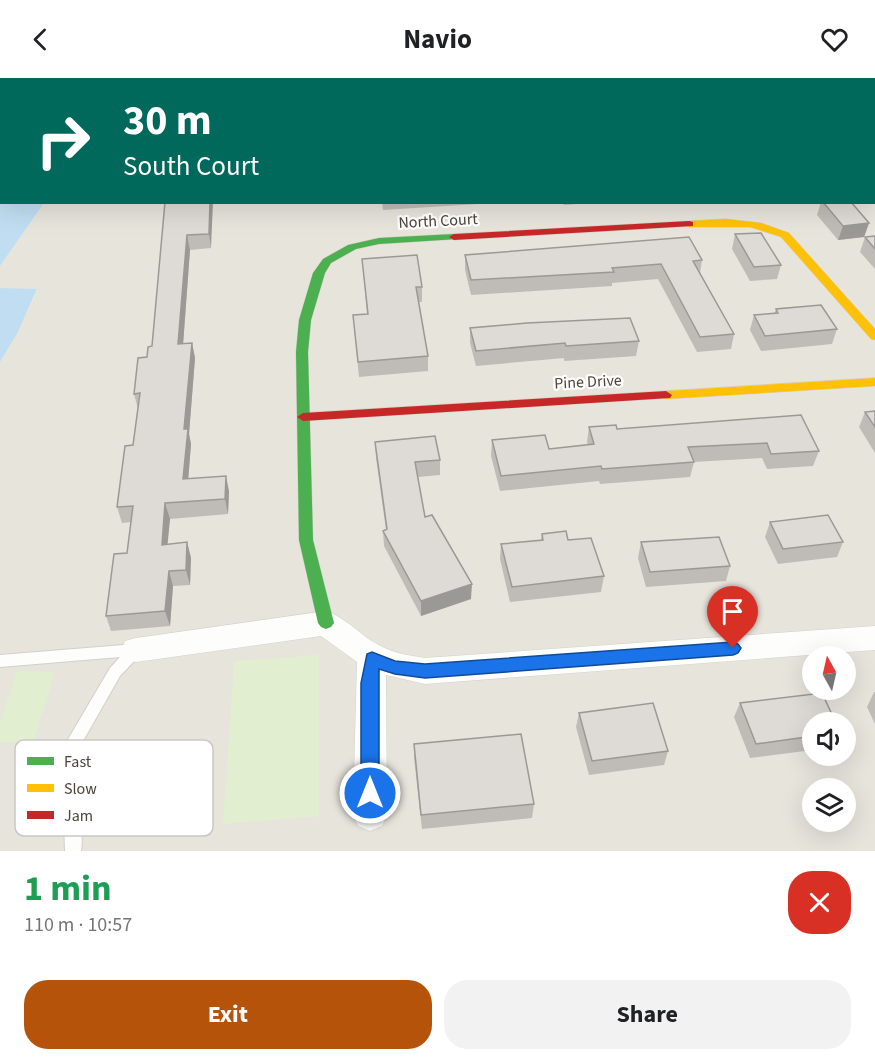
<!DOCTYPE html>
<meta charset="utf-8">
<style>
:root{--surface:#fff;--page:#f2f2f2;--text:#202124;--muted:#757577;--accent:#b45309}
body{margin:0;font-family:"Source Sans 3",sans-serif;background:var(--page);color:var(--text);height:100vh;display:flex;flex-direction:column;font-size:22px;white-space:nowrap}
*{box-sizing:border-box;margin:0}
p{font-size:20px;color:var(--muted)}
.icon{flex:none;width:33px;height:33px;fill:none;stroke:currentColor;stroke-width:2;stroke-linecap:round;stroke-linejoin:round}
.map{position:relative;height:773px;overflow:hidden}
.drawer{display:flex;flex-direction:column;background:var(--surface);flex:1}
.drawer>*{flex:none}
.guide{position:absolute;left:0px;top:0px;width:876px;height:126px;box-shadow:0 6px 24px #0002;background:#00695c;color:#fff;overflow:hidden}
.needle{width:39px;rotate:352deg}
.buttons{position:absolute;left:802px;top:568px;display:grid;gap:12px}
.buttons a{display:grid;place-items:center;width:54px;height:54px;border-radius:50%;background:var(--surface);box-shadow:0 6px 24px #0002;font-size:30px}
.pin{position:absolute;display:grid;place-items:center;width:51px;height:51px;color:#fff;margin:-62px -26px;border-radius:50% 50% 50% 0;rotate:-45deg;box-shadow:0 0 6px #0007}
.pin .icon{rotate:45deg}
.me{position:absolute;width:66px;margin:-33px;rotate:0deg;stroke-linejoin:round;filter:drop-shadow(0 0 4px #0008)}
.turn{display:flex;align-items:center;gap:21px;height:126px;padding:0 24px;font-size:27px}
.turn .icon{width:78px;height:78px;stroke-width:2.5}
.turn b{display:block;font-size:42px;line-height:51px}
.round{display:grid;place-items:center;flex:none;width:63px;height:63px;border-radius:24px;background:var(--page)}
.overview{display:flex;align-items:center;justify-content:space-between;height:102px;padding:0 24px}
h1{font-size:36px;font-weight:700;line-height:45px;color:#1e9e55}
.primary-button{display:flex;gap:12px;margin-top:auto;padding:12px 24px}
.primary-button a{flex:1;height:69px;border-radius:24px;background:var(--accent);color:#fff;font-size:24px;font-weight:700;line-height:69px;text-align:center}
.primary-button a+a{background:var(--page);color:var(--text)}
header{display:flex;justify-content:space-between;align-items:center;height:78px;padding:0 24px;background:var(--surface);font-size:27px;font-weight:700}
.map>svg:first-child{display:block}
.residential{fill:#e7e4dc;fill-rule:evenodd}
.green{fill:#e1eecf}
.water{fill:#c0ddf1}
.lines{fill:none;stroke-linecap:round;stroke-linejoin:round}
.lane-casing{stroke:#d2d0cb;stroke-width:2}
.street-casing{stroke:#d2d0cb;stroke-width:1}
.fast-casing{stroke:#d3cfc5;stroke-width:1}
.slow-casing{stroke:#d3cfc5;stroke-width:1}
.jam-casing{stroke:#d3cfc5;stroke-width:1}
.lane{fill:#fdfdfc;fill-rule:evenodd}
.street{fill:#fdfdfc;fill-rule:evenodd}
.fast{fill:#4caf50;fill-rule:evenodd}
.slow{fill:#ffc107;fill-rule:evenodd}
.jam{fill:#c62828;fill-rule:evenodd}
.wall{fill:#bfbcb8}
.shaded-wall{fill:#9b9996}
.building{fill:#dedbd6;stroke:#9b9996;stroke-width:1.5}
.route{fill:#1a73e8;stroke:#114b97;stroke-width:1.5}
.labels{text-anchor:middle;dominant-baseline:central;stroke-width:4.5;stroke-linejoin:round;paint-order:stroke}
.street-label{font-size:16px;fill:#4b4439;stroke:#fff}
.key{fill:#fff;stroke:#c9c7c4;stroke-width:1.5}
.key-label{font-size:16px;fill:#4b4439}
</style>
<header><svg class="icon" aria-label="back" viewBox="0 0 24 24"><path d="M15 5l-7 7 7 7"/></svg>Navio<svg class="icon" aria-label="heart" viewBox="0 0 24 24"><path d="M12 20l-8-8c-3-5 5-10 8-4 3-6 11-1 8 4z"/></svg></header>
<div class="map">
<svg width="875" height="773" viewBox="0 0 875 773">
<rect width="100%" height="100%" fill="#f4f2ee"/>
<path class="residential" d="M203 0H819L821 2H203Z
M875 4V773H0V284L18 254 37 212 0 210V188L44 125 874 124ZM813 579H846V612H813ZM813 645H846V678H813ZM813 711H846V744H813Z"/>
<path class="green" d="M319 577V738L223 746 234 583Z
M17 593 55 594 33 665H0V644Z"/>
<path class="water" d="M0 0H203L2 2V124L44 125 0 188Z
M0 210 37 211 18 254 0 284Z"/>
<g class="lines">
<g class="lane-casing">
<path id="lane" d="M136 566 141 568 143 572 141 576 120 598 66 693C73 720 85 745 81 773H65L64 742 50 692 110 590 120 579 0 589V577Z"/>
</g>
<g class="street-casing">
<path id="street" d="M326 533C343 539 356 552 370 562 388 574 405 577 425 580L875 548V572L425 606 386 597 387 737 382 748 370 753 358 748 353 737 357 584 321 558 136 584 125 581 121 572 125 563 136 560Z"/>
</g>
<g class="fast-casing">
<path id="fast" d="M454 156 458 157V161L379 166 356 171 331 185 325 195 311 242 308 274 313 462 334 545 331 549 326 551 321 549 318 545 299 462 296 274 299 242 313 195 323 181 348 167 379 160Z"/>
</g>
<g class="slow-casing">
<path id="slow" d="M815 0H824L825 2H816Z
M726 141 761 145 789 155 875 251V262L871 261 781 159 750 149H689L684 146 689 143Z
M875 300V308L666 321 660 317 666 313Z"/>
</g>
<g class="jam-casing">
<path id="jam" d="M689 143 693 144V148L454 162 449 159 454 156Z
M666 313 672 317 670 320 303 343 297 339 303 335Z"/>
</g>
<use href="#lane" class="lane"/>
<use href="#street" class="street"/>
<use href="#fast" class="fast"/>
<use href="#slow" class="slow"/>
<use href="#jam" class="jam"/>
</g>
<path class="wall" d="M242 0H270V2H242Z
M358 0H407V2H358Z
M741 0H815L817 2H743Z
M874 43H875V115L874 114Z
M165 124H210L211 170 190 172 183 266 192 265 195 280 189 356 191 366 188 401 229 413 228 436 170 441 167 466 187 464 191 480 190 507 173 508 170 548 111 553 106 538 127 475 131 444 122 445 117 429 133 367 138 331 134 316 152 268Z
M382 124H510L383 132Z
M563 124H603L564 127Z
M821 124H851L869 145 864 159 838 162 817 137Z
M735 156 781 187 777 201 750 203 732 171Z
M875 158V191L860 174 865 159Z
M465 177 702 182 700 195 734 256 731 271 697 274 658 201 612 205V208L471 217 465 192Z
M362 181 422 209V224H419L428 278V293L359 299 353 237 367 236Z
M776 231 837 251 832 266 761 273 750 252 754 237 774 236Z
M470 250 639 263 636 278 564 283V280L476 288 470 265Z
M875 333V375L859 349 865 334Z
M801 337 819 373 813 388 767 391 762 380 694 384 690 399 600 406 599 403 500 413 491 378 492 362 549 371 588 367 587 364 589 349 617 351Z
M375 364 440 382V397L418 399 425 439 471 521 421 538 384 468 383 453 386 452 376 380Z
M770 444 843 464 837 479 778 486 765 459Z
M542 456 568 462 604 498 601 514 510 524 500 481 501 466 541 462Z
M641 464 730 488 726 503 646 509 638 480Z
M874 614H875V646L867 629Z
M740 625 813 645V672L750 680 734 639Z
M579 635 668 673 664 687 589 697 576 649Z
M414 666 534 726 532 740 422 751 414 680Z"/>
<path class="shaded-wall" d="M210 124H213L211 170 209 156Z
M869 145 864 159 838 162 843 148Z
M187 157 190 172 182 281 178 266Z
M192 265 195 280 189 356 191 366 187 417 183 401 184 351Z
M226 398 229 413 228 436 225 421Z
M165 425 170 441 166 482 162 467Z
M187 464 191 480 190 507 186 492Z
M169 493 173 508 170 548 165 533Z
M472 506 471 521 421 538V523Z"/>
<path class="building" d="M475 0H563V2H476Z
M780 0H815L817 2H782Z
M874 43H875V78L874 77Z
M165 124H210L209 156 187 157 178 266 192 265 184 351H188L183 401 226 398 225 421 165 425 162 467 187 464 186 492 169 493 165 533 106 538 114 476 127 475 133 428 117 429 125 368 133 367 140 315 134 316 138 280 147 279 148 269 152 268Z
M823 124H851L869 145 843 148Z
M761 155 781 187 754 189 735 156Z
M875 158V171L865 159Z
M689 159 702 182 693 183 734 256 700 259 661 186 612 190 614 194 471 202 465 177Z
M417 177 422 209H416L428 278 358 284 353 237 368 236 362 181Z
M821 227 837 251 765 258 754 237 778 235 776 231Z
M630 240 639 263 566 268 565 265 476 273 470 250 527 245Z
M875 333V349L865 334Z
M801 337 819 373 771 376 767 365 688 369 694 384 602 391 601 388 501 398 492 362 545 357 549 371 594 366 589 349 616 347 617 351Z
M435 358 440 382 415 384 425 439 432 437 472 506 421 523 383 453 387 451 375 364Z
M828 437 843 464 783 471 770 444Z
M566 453 568 462 591 460 604 498 512 509 501 466 543 462 542 456Z
M719 459 730 488 650 494 641 464Z
M822 615 836 645H813V658L756 666 740 625Z
M653 625 668 673 592 683 579 635Z
M521 656 534 726 421 737 414 666Z"/>
<path class="route" d="M733 564 738 566 741 570 738 575 733 577 425 600 395 596 379 591V715L376 721 370 723 364 721 361 715V605L367 576 372 574 395 583 425 586Z"/>
<g class="labels">
<g class="street-label">
<text transform="translate(438 143) rotate(-3)">North Court</text>
<text transform="translate(588 304) rotate(-3)">Pine Drive</text>
</g>
</g>
<rect x="15" y="662" width="198" height="96" rx="9" class="key"/>
<rect x="27" y="679" width="27" height="8" fill="#4caf50"/>
<rect x="27" y="706" width="27" height="8" fill="#ffc107"/>
<rect x="27" y="733" width="27" height="8" fill="#c62828"/>
<g class="key-label">
<text x="64" y="689">Fast</text>
<text x="64" y="716">Slow</text>
<text x="64" y="743">Jam</text>
</g>
</svg>
<div class="buttons">
<a><svg class="needle" viewBox="-14 -14 28 28"><path d="M0-13l5 13h-10z" fill="#e53935"/><path d="M0 13l5-13h-10z" fill="#757577"/></svg></a>
<a><svg class="icon" aria-label="sound" viewBox="0 0 24 24"><path d="M4 9h4l5-4v14l-5-4H4zM17 9q2 3 0 6"/></svg></a>
<a><svg class="icon" aria-label="layers" viewBox="0 0 24 24"><path d="M12 4l9 5-9 5-9-5zM3 14l9 5 9-5"/></svg></a>
</div>
<div class="pin" style="left:733px;top:570px;background:#d93025"><svg class="icon" aria-label="arrive" viewBox="0 0 24 24"><path d="M6 21V4h12l-3 4 3 4H6"/></svg></div>
<svg class="me" style="left:370px;top:715px" viewBox="-20 -20 40 40"><circle r="17" fill="#1a73e8" stroke="#fff" stroke-width="3"/><path d="M0-11L8 9 0 5-8 9z" fill="#fff"/></svg>
<div class="guide">
<div class="turn"><svg class="icon" aria-label="right" viewBox="0 0 24 24"><path d="M7 20v-9h11M14 6l5 5-5 5"/></svg><div><b>30 m</b>South Court</div></div>
</div>
</div>
<section class="drawer">
<div class="overview"><div><h1>1 min</h1><p>110 m · 10:57</p></div><a class="round" style="background:#d93025;color:#fff"><svg class="icon" aria-label="close" viewBox="0 0 24 24"><path d="M6 6l12 12M18 6L6 18"/></svg></a></div>
<div class="primary-button"><a>Exit</a><a>Share</a></div>
</section>
